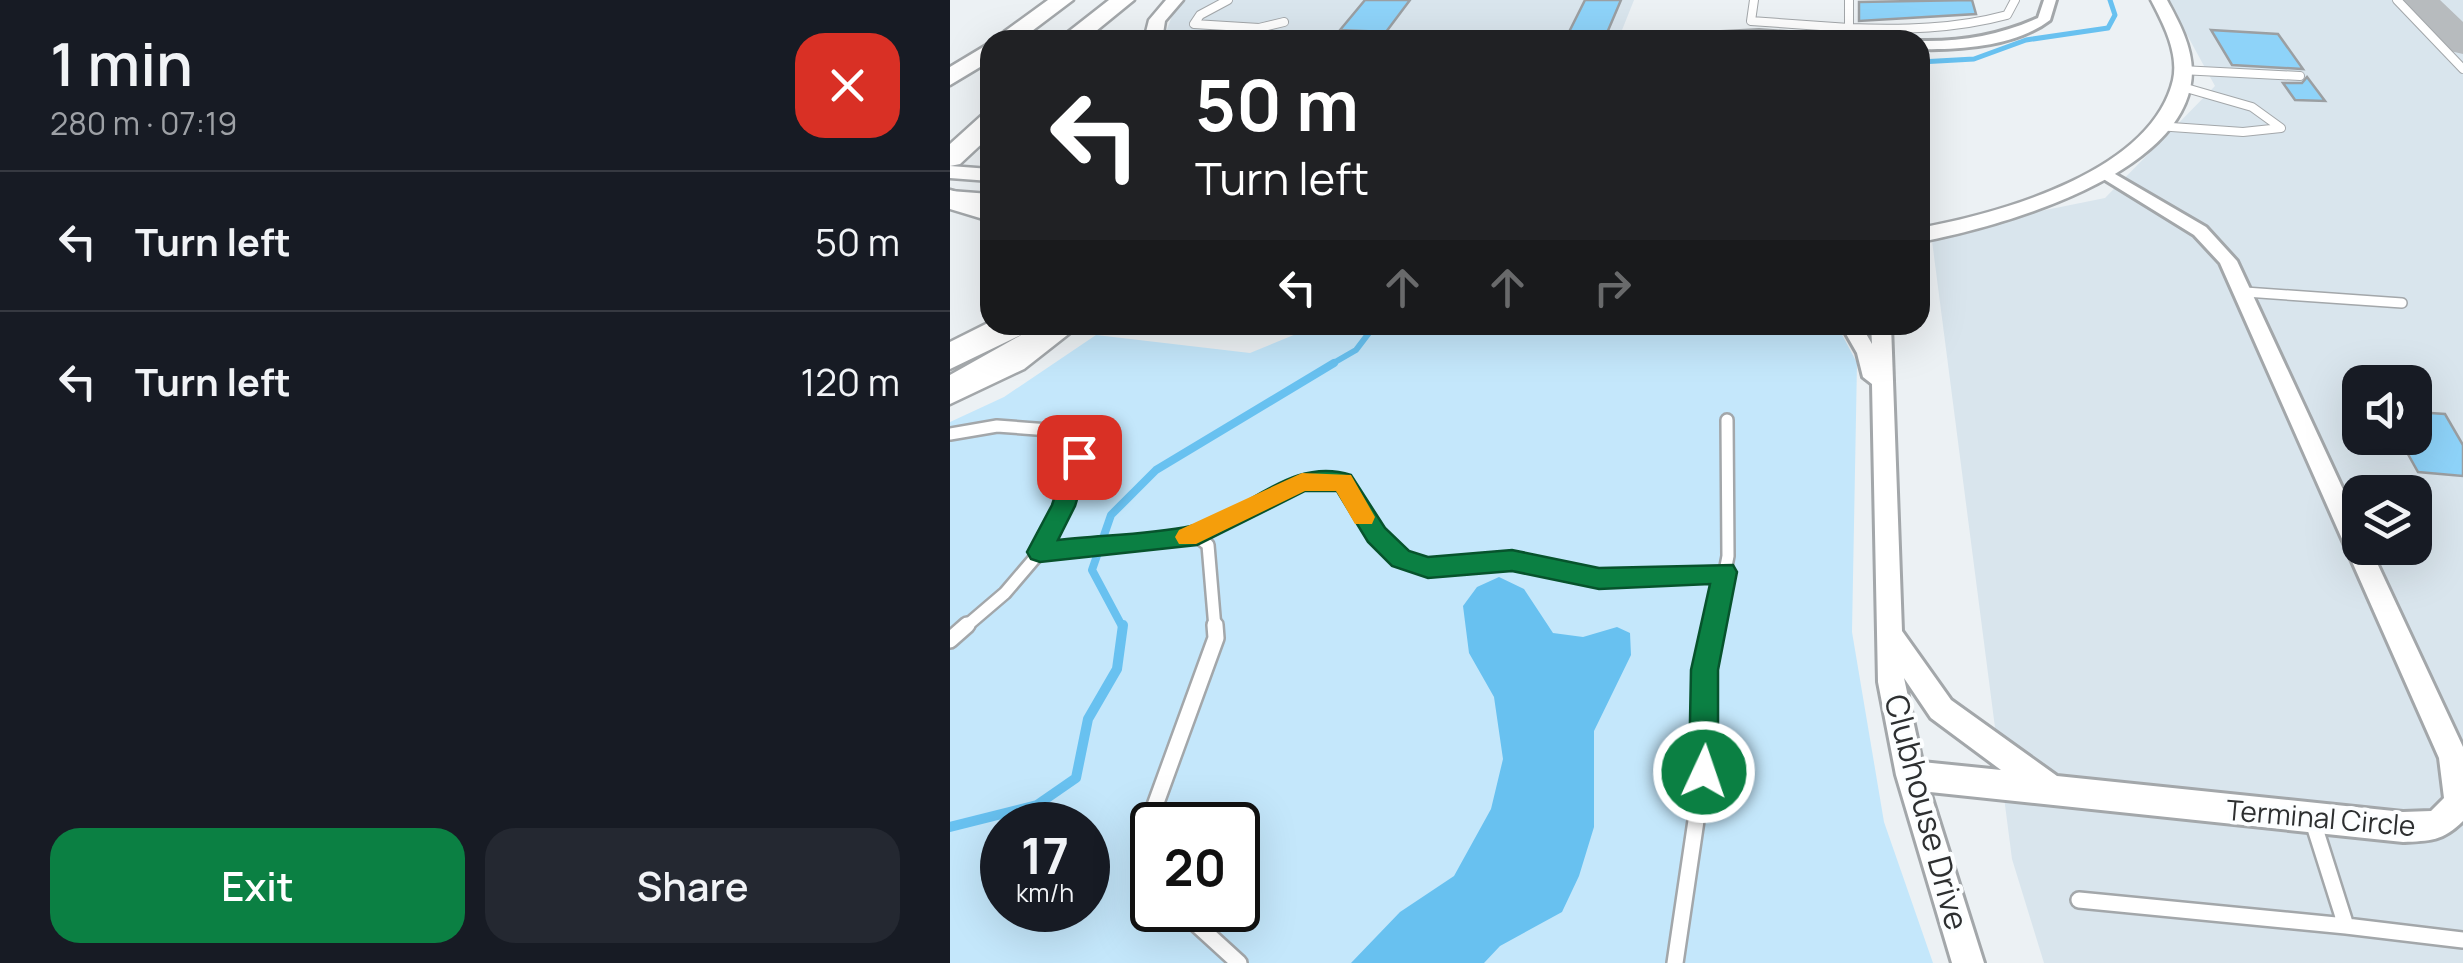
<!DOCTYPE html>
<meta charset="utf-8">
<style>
:root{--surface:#171b24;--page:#242831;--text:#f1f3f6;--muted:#9ea1a6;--line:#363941;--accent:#0b8043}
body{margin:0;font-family:Manrope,sans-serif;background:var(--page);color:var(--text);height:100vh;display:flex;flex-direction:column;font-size:38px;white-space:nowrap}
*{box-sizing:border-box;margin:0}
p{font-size:32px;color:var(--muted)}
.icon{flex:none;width:55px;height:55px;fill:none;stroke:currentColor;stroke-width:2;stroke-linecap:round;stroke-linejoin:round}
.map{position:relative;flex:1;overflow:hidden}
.details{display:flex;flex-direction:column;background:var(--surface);width:950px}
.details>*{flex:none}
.hud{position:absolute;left:30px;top:30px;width:950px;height:305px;border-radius:30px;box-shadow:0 10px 40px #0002;background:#202124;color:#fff;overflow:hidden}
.fabs{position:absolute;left:1392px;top:365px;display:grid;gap:20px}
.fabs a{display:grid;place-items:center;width:90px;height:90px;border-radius:20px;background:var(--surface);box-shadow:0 10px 40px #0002;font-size:50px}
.speed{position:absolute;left:30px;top:802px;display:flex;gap:20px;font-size:50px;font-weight:700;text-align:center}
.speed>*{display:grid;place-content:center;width:130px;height:130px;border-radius:50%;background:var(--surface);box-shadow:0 10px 40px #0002;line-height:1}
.speed small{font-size:25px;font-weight:400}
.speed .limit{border:5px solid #111;border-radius:15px;background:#fff;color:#111}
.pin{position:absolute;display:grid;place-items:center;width:85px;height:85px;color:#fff;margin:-42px;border-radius:20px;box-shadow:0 5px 15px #0006}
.me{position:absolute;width:110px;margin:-55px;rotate:3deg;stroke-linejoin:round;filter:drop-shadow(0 0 8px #0008)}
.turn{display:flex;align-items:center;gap:35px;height:210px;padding:0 50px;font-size:45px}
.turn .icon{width:130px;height:130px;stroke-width:2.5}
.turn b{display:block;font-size:70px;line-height:85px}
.lanes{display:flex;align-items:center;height:95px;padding:0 50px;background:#0003;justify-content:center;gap:50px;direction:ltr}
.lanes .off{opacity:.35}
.round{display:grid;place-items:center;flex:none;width:105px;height:105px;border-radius:30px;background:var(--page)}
.headline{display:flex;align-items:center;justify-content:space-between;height:170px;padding:0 50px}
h1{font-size:60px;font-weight:600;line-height:75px}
.button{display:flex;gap:20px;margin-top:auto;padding:20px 50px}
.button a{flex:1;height:115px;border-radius:30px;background:var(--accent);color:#fff;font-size:40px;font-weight:600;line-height:115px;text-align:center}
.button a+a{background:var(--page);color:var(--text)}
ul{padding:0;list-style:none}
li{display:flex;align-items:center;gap:30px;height:140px;padding:0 50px;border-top:2px solid var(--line)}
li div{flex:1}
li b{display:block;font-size:38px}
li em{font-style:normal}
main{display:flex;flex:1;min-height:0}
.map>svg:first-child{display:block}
.built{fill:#d9e5ed;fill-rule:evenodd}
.green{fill:#c4e7fb;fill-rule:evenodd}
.water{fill:#68c1f0}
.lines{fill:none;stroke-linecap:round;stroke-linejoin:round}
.stream-far3{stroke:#68c1f0;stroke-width:5}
.stream-far2{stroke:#68c1f0;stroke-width:6}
.stream-far1{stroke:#68c1f0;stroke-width:8}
.stream{stroke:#68c1f0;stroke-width:10}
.taxiway{fill:#b7bbbe;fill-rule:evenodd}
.building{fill:#8ed3f9;stroke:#9b9fa2;stroke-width:2.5}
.lane-far3-casing{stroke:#a3a7aa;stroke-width:10}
.lane-far2-casing{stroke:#a3a7aa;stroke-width:12}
.lane-far1-casing{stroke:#a3a7aa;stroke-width:16}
.lane-casing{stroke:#a3a7aa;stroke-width:20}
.street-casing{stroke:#a3a7aa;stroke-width:6}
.secondary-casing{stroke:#a3a7aa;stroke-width:5}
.highway-casing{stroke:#a3a7aa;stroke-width:5}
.lane-far3{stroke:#fff;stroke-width:8}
.lane-far2{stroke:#fff;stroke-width:9}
.lane-far1{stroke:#fff;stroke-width:11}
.lane{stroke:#fff;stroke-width:15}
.street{fill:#fff;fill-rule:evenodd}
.secondary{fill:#fff;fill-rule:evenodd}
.highway{fill:#fff;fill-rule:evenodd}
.route{fill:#0b8043;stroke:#07532c;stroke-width:2.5}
.slow{fill:#f59e0b}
.labels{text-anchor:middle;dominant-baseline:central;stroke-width:8;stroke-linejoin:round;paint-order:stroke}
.street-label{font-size:28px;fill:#2d2f30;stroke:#fcfeff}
.near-street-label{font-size:32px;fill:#2d2f30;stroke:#fcfeff}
</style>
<main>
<section class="details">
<div class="headline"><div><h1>1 min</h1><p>280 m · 07:19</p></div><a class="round" style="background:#d93025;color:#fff"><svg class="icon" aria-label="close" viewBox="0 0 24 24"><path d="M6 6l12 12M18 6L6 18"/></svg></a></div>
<ul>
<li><svg class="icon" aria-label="left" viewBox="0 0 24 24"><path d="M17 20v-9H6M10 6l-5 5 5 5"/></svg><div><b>Turn left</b></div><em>50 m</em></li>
<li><svg class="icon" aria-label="left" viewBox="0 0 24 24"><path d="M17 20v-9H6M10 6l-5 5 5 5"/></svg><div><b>Turn left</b></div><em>120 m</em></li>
</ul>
<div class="button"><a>Exit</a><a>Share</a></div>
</section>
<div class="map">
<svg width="1513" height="963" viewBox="0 0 1513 963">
<rect width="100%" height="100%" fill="#ecf1f4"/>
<path class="built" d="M233 0H684L668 40H213L225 8Z
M1218 0H1513V963H1094L1062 859 981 233 1155 198 1265 86ZM1410 382H1465V438H1410ZM1410 492H1465V548H1410Z"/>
<path class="green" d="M368 325H887L907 363 902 632 934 822 983 963H0V422L54 397 146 335 300 353ZM52 825H138V910H52ZM202 825H288V910H202Z"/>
<path class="water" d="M549 577 574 589 603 633 633 637 667 627 680 633 681 655 644 731V827L629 876 612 912 550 946 534 963H401L450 912 504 876 541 809 553 759 544 697 519 653 513 606 527 587Z"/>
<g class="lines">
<path class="stream-far3" d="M970 62 1024 59 1076 40 1158 28 1165 15 1160 0"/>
<path class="stream-far2" d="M380 365 406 350 425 325"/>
<path class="stream-far1" d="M173 628 142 570 161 515 206 470 384 363"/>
<path class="stream" d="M0 827 87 805 126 778 138 719 167 669 173 625"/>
<path class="taxiway" d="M1452 0H1490L1513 22V54L1500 51Z"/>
</g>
<path class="building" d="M415 0H460L436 32 390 30Z
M635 0H671L654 40H615Z
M1022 0 1026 14 909 21V2Z
M1261 30 1328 34 1353 69 1282 65Z
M1357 77 1375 101 1345 100 1333 83H1352Z
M1465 412 1495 414 1513 445V476L1468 472 1449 438H1465Z"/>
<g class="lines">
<g class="lane-far3-casing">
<path id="lane-far3" d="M278 0 250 15 244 24 309 28 334 22
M804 0 801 21 899 28
M899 0V28C953 30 1005 29 1057 15L1065 0
M1447 0 1513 69
M223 40H292
M1231 70 1350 76
M1207 126 1293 132 1331 128 1302 107 1229 86"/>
</g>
<g class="lane-far2-casing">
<path id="lane-far2" d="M1295 292 1452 303"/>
</g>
<g class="lane-far1-casing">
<path id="lane-far1" d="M0 434 47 426 126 432 122 479 90 552 247 536 258 545 265 628
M247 536 353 482H393L426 535 451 559 478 567 562 561 649 578 775 572
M14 628 55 593 90 552
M764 628 778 556 777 420"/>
</g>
<g class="lane-casing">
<path id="lane" d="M0 640 17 625
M1363 822 1396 926 1513 940
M202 876 195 833 266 638 265 625
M1129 900 1396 926
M231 910 289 963
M725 963 757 746 755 670 764 625"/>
</g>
<g class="street-casing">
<path id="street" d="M1094 0H1106L1100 20C1066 46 1012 50 970 49V41C1012 42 1050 35 1088 18Z
M809 31 880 36 887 40H707L714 36Z
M1153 167 1256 227 1287 261 1410 526V548H1420L1513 747V821C1493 841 1480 841 1453 842L980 792 1034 963H1002L946 775 928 682 922 384 913 377 907 353 891 325H911L922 344 921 325H941L952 631 1001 700 1107 776 1453 812 1481 811 1494 798 1489 758 1270 263 1244 235 1147 175 1145 172ZM954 678 981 718 1051 770 972 762Z"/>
</g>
<g class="secondary-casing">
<path id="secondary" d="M216 0H233L215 21 212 40H194L199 20Z
M1201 0H1217C1229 22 1242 46 1242 72 1240 175 1049 227 970 242V228C1051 213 1201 172 1223 80 1229 53 1213 23 1201 0Z
M0 166 40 169V181L0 178Z
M0 191 40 194V208L0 205Z"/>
</g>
<g class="highway-casing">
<path id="highway" d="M98 0H123L70 40H43Z
M159 0H184L135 40H108Z
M40 43V61L0 85V67Z
M40 114V136L10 164 0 166V144L31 116Z
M0 190 40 202V221L0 209Z
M40 322 80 325 75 333 0 369V342Z
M89 325H130L74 369 0 404V375Z"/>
</g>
<use href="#lane-far3" class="lane-far3"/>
<use href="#lane-far2" class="lane-far2"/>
<use href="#lane-far1" class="lane-far1"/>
<use href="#lane" class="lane"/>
<use href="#street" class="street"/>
<use href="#secondary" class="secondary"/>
<use href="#highway" class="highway"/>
</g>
<path class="route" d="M129 448 140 457 125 506 108 540C151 535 198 535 241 526 296 514 340 455 401 475L435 528 459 551 478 557 562 550 649 568 783 565 787 572 768 670V772L764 783 754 787 743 783 739 772 741 670 760 584 649 589 562 571 478 578 442 566 418 542 387 491H355L247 545 90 562 81 559 77 552 102 505 118 457Z"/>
<path class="slow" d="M352 473 401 475 425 517 422 524H405L386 491H355L246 544H229L225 537 229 530Z"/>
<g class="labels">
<g class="street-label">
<text transform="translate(1371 817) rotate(5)">Terminal Circle</text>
</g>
<g class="near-street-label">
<text transform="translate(977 812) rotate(75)">Clubhouse Drive</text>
</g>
</g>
</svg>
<div class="fabs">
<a><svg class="icon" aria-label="sound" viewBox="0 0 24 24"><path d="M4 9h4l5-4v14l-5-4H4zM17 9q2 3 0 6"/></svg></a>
<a><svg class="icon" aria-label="layers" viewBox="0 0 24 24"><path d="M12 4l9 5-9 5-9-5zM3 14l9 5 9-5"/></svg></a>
</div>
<div class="speed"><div>17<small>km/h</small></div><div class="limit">20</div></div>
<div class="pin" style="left:129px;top:457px;background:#d93025"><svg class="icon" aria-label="arrive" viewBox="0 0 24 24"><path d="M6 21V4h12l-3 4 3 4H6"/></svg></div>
<svg class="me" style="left:754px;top:772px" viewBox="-20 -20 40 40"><circle r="17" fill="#0b8043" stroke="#fff" stroke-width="3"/><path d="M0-11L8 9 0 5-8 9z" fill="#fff"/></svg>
<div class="hud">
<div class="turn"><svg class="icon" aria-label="left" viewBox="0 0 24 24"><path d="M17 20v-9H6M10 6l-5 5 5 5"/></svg><div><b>50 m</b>Turn left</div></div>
<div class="lanes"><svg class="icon" aria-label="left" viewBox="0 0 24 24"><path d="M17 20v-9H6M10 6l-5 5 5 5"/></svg><svg class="icon off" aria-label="ahead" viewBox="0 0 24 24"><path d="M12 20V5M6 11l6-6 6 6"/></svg><svg class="icon off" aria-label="ahead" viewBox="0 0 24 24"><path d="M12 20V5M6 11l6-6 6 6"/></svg><svg class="icon off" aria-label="right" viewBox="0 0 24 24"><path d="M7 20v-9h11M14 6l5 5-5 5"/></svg></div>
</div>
</div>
</main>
